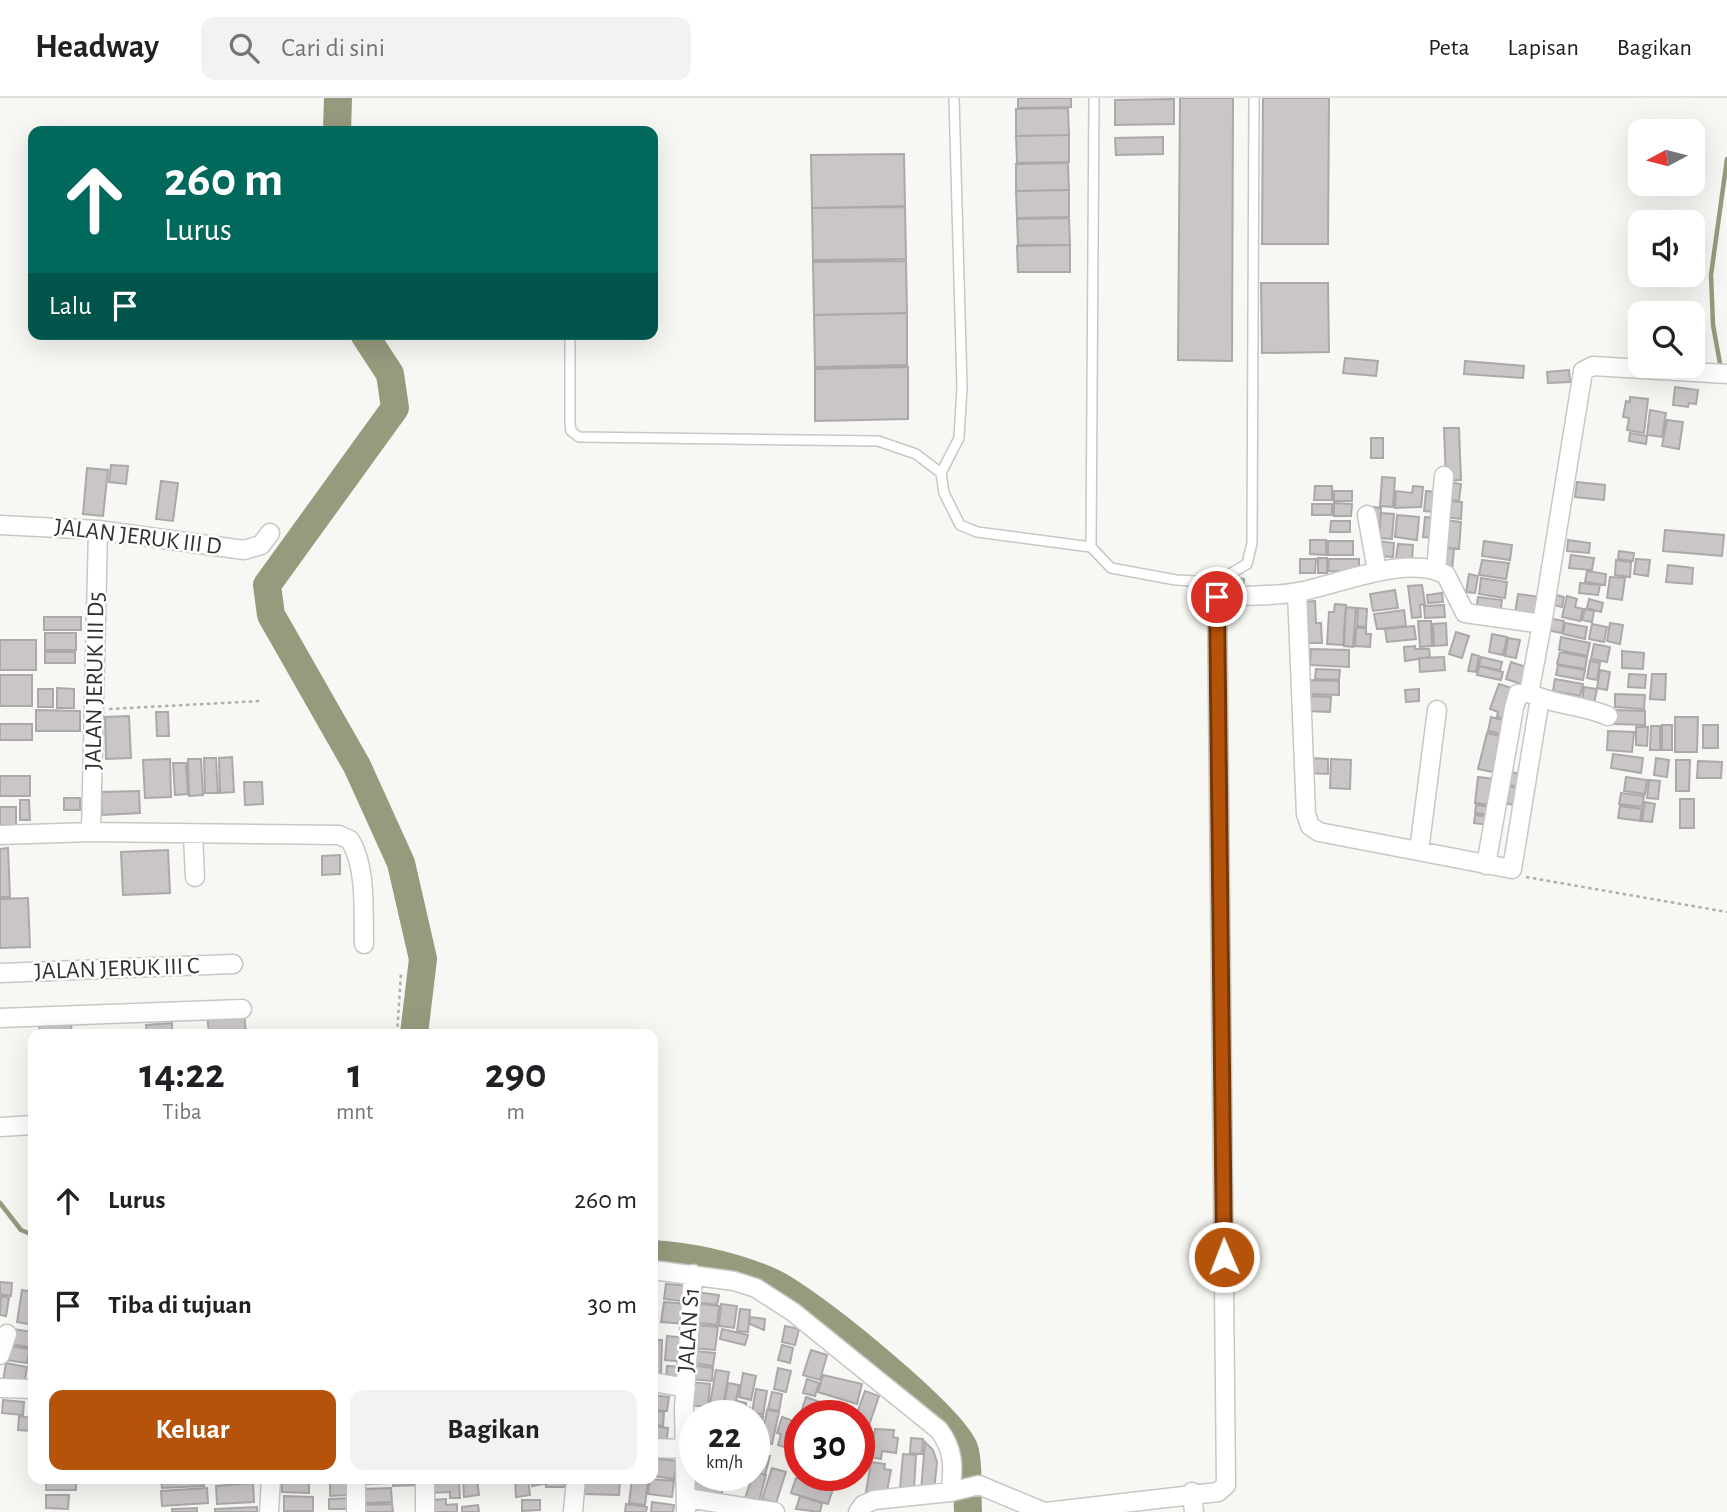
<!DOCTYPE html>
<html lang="id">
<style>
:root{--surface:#fff;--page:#f2f2f2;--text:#202124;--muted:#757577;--line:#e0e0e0;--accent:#b45309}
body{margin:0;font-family:"Alegreya Sans",sans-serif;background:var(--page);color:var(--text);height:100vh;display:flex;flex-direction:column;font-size:26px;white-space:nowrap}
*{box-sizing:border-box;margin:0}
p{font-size:23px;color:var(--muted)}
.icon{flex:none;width:38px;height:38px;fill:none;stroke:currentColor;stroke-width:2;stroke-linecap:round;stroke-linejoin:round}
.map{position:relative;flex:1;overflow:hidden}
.sheet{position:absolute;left:28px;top:931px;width:630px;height:455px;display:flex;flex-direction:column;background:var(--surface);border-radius:14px;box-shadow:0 7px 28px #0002}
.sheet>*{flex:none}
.guide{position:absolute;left:28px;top:28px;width:630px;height:214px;border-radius:14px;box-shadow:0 7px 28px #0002;background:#00695c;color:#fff;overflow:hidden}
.needle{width:46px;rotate:263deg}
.fabs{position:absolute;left:1628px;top:21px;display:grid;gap:14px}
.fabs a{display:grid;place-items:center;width:77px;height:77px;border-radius:14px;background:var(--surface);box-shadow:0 7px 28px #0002;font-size:35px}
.speed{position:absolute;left:679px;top:1302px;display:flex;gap:14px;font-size:35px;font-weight:700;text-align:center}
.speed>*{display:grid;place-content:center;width:91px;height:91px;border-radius:50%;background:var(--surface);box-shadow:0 7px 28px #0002;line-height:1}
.speed small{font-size:18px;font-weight:400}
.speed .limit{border:10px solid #d22;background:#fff;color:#111}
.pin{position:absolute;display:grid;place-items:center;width:60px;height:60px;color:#fff;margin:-30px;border:4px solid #fff;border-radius:50%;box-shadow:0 2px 7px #0007}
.me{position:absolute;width:77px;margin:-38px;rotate:359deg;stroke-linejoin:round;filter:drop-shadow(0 0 5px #0008)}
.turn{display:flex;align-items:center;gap:24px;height:147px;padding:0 21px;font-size:32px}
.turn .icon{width:91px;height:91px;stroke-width:2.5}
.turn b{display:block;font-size:49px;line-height:60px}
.then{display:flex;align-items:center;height:66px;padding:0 21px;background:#0003;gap:14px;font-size:26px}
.eta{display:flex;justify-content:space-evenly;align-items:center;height:119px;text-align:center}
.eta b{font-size:42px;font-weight:600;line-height:49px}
.primary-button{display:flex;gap:14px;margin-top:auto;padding:14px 21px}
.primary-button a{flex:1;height:80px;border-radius:14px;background:var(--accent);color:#fff;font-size:28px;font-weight:600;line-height:80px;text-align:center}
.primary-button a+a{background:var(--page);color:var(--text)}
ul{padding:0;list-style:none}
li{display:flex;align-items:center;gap:21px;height:105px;padding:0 21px}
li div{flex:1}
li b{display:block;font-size:26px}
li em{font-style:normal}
header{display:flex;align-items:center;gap:42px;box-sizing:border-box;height:98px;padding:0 35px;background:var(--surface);border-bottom:2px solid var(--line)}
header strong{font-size:33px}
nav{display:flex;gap:38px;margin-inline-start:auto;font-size:24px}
.search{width:490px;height:63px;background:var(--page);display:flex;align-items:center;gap:18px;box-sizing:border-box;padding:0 24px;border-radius:14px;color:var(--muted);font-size:26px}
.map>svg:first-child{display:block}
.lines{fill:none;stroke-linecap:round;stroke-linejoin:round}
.stream{stroke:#989a7e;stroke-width:4.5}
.river{stroke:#989a7e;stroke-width:28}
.building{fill:#cac5c7;stroke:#aca8aa;stroke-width:2}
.lane-casing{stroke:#c7c8c3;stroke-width:12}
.street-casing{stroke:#c7c8c3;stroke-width:21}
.path{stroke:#afafac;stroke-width:2.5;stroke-dasharray:3.5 3.5;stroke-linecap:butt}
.lane{stroke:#fff;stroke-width:9}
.street{stroke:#fff;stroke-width:18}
.route-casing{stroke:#753606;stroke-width:18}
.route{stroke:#b45309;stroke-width:12}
.labels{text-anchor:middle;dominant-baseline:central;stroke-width:5;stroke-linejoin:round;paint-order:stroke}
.street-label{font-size:24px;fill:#31312f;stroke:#fff}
</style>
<header>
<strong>Headway</strong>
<div class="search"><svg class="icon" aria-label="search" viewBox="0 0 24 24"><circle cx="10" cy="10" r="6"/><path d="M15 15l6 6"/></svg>Cari di sini</div>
<nav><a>Peta</a><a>Lapisan</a><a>Bagikan</a></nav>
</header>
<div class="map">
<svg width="1727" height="1414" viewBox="0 0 1727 1414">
<rect width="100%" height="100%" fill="#f7f8f3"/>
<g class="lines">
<path class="stream" d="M1721 271 1713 227 1711 177 1727 61
M0 1105 21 1132 33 1137"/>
<path class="river" d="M337 33 338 0
M364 236 390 276 395 310 267 487 271 517 357 668 401 765 423 861 414 936
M653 1156C690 1158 732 1168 767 1182 802 1195 950 1316 964 1350 969 1364 967 1398 968 1414"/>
</g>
<path class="building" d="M1018 0H1071V9L1018 10Z
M1180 0H1233L1232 263 1178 262Z
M1263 0H1329L1328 146H1262Z
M1174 1V26L1115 27V2Z
M1068 10 1069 37 1016 38V11Z
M1069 37V64L1017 65 1016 38Z
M1163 39V56L1116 57 1115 40Z
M904 56 905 108 812 110 811 57Z
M1068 65 1069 92 1016 93V66Z
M1069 92V119L1017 120 1016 93Z
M905 109 906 161 813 162 812 110Z
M1069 120 1070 147H1018L1017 121Z
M1070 147V174H1018L1017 148Z
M906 163 907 215 814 217 813 164Z
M1261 185H1328L1329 254 1262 255Z
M907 215V267L815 269 814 217Z
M1345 260 1378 263 1376 278 1343 275Z
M1465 263 1524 268 1523 280 1464 276Z
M908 269V321L815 323V271Z
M1569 272 1570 284 1548 285 1547 274Z
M1675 289 1698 292 1696 306 1689 305 1688 309 1673 307Z
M1630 299 1648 301 1644 335 1627 332 1629 320 1623 319 1626 303 1630 304Z
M1650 312 1666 315 1662 339 1647 337Z
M1667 322 1683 324 1679 351 1662 348Z
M1444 330H1459L1461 382 1446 383Z
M1630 335 1647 338 1646 346 1629 343Z
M1371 340H1383V360H1371Z
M111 367 128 368 126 386 109 384Z
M87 370 108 372 103 418 83 416Z
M1382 379 1395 380 1393 409 1380 408Z
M161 383 178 385 173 423 156 421Z
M1447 384 1461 386 1459 403 1446 401Z
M1577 384 1605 387 1604 402 1575 399Z
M1315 388H1332V402H1314Z
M1413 388 1423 389 1421 409 1395 410 1396 393 1412 395Z
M1334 393H1352V403H1334Z
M1426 393 1438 394 1436 414 1424 413Z
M1446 403 1462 404 1461 421 1444 419Z
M1334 405 1352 406 1351 418H1334Z
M1312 406H1332V417H1312Z
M1373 409 1381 410 1380 429 1372 428Z
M1381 415 1394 416 1392 441 1379 440Z
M1397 417 1419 419 1417 442 1395 439Z
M1425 419 1436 420 1434 440 1423 439Z
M1443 422 1461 424 1459 451 1441 449Z
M1331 423H1350V434H1330Z
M1665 432 1724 437 1722 458 1663 453Z
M1310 442H1326V457L1310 456Z
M1568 442 1590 445 1589 455 1567 453Z
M1328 443H1353V457H1328Z
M1379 443 1394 445 1393 459 1377 458Z
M1484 443 1512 447 1510 462 1482 458Z
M1398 446 1413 447 1412 463 1396 461Z
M1440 449 1454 451 1452 473 1438 472Z
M1619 453 1634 455 1633 463 1618 461Z
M1571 457 1594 460 1592 472 1569 470Z
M1318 460H1327V475H1318Z
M1300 461H1316L1315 475H1300Z
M1329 461H1359V474L1328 473Z
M1636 461 1650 462 1648 478 1634 476Z
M1482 462 1509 465 1506 481 1479 477Z
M1616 462 1631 464 1630 479 1615 477Z
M1668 467 1693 470 1692 486 1666 484Z
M1587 473 1606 476 1605 487 1585 484Z
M1469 476 1478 478 1475 495 1466 494Z
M1610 479 1625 480 1622 502 1607 500Z
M1235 480 1244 481 1243 494 1234 492Z
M1481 480 1507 484 1505 500 1479 496Z
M1580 485 1600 487 1598 497 1579 495Z
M1422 487 1425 506 1420 507 1421 519 1412 520 1408 488Z
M1395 492 1398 510 1373 513 1370 496Z
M1442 495 1443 504 1428 505 1427 497Z
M1518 496 1540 499 1537 518 1515 515Z
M1552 496 1564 499 1562 509 1549 506Z
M1567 498 1577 501 1575 509 1583 511 1580 523 1562 519Z
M1478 499 1502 502 1500 516 1476 513Z
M1589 501 1603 505 1601 514 1587 510Z
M1315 503 1316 525H1321L1322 545H1302L1301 504Z
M1335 506 1346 507 1343 547 1327 546 1329 514H1334Z
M1444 507 1445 519 1425 520 1424 508Z
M1346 509 1356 510 1353 549 1344 548Z
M1358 510 1367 511 1366 529 1357 528Z
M1585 511 1594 513 1592 524 1582 522Z
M1404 512 1406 528 1377 531 1374 516Z
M44 519H81V532H44Z
M1548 520 1564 523 1562 535 1546 532Z
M1418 523H1431L1432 548 1420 549Z
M1446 525 1447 547 1434 548 1433 526Z
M1565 525 1587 529 1585 541 1563 536Z
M1610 525 1623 527 1620 546 1607 543Z
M1592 526 1607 529 1604 544 1589 541Z
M1414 528 1416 541 1387 544 1385 531Z
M1356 530H1366V536H1371L1370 549 1355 548Z
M1456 534 1469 538 1462 560 1449 556Z
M45 535H76V552H45Z
M1492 536 1507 539 1503 557 1489 554Z
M1561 539 1590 545 1587 558 1559 552Z
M1508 540 1520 542 1516 560 1505 558Z
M0 542H36V572H0Z
M1594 546 1610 549 1607 564 1591 561Z
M1415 548V551H1429L1430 559 1405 563 1404 549Z
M1311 551 1349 552V569L1310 567Z
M1622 553 1644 555 1643 571 1622 570Z
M45 554H75V565H45Z
M1560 554 1587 559 1585 571 1557 566Z
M1472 556 1479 558 1476 574 1468 573Z
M1444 559 1445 572 1420 574 1419 560Z
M1481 559 1502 564 1500 572 1479 568Z
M1590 563 1600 565 1597 582 1587 580Z
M1511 564 1529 570 1524 587 1506 581Z
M1558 567 1585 572 1583 582 1556 577Z
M1479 568 1503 574 1501 582 1477 577Z
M1316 571 1340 572 1339 582 1315 581Z
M1600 572 1610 574 1607 592 1597 590Z
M1629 576 1646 577 1645 590 1628 589Z
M1652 576H1666L1665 602 1650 601Z
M0 577H32V608H0Z
M1555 581 1583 586 1580 598 1553 593Z
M1307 582 1339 583V597L1307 596Z
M1499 586 1517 592 1508 622 1497 619 1498 614 1490 611Z
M1584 589 1597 591 1594 605 1582 603Z
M57 590 74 591V610H57Z
M38 591H53V609H38Z
M1419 591V603L1406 604 1405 592Z
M1615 596 1645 597 1644 611 1615 609Z
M1307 598 1331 599 1330 614 1306 613Z
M36 612 80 613V633H36Z
M1615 612 1645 613V627L1614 626Z
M156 614H168L169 638H157Z
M129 618 131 660 106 661 105 619Z
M1491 619 1510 624 1506 637 1488 633Z
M1675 619H1698L1697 654H1675Z
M0 626H32V642H0Z
M1662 627H1672V652H1662Z
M1703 627H1718V650H1703Z
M1651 628H1660V652H1650Z
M1636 629H1648L1647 648 1636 647Z
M1608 633 1634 634 1632 654 1607 652Z
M1487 635 1500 638 1495 661 1501 663 1498 675 1478 671Z
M1613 656 1643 660 1641 675 1611 670Z
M232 659 234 694 220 695 219 660Z
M204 660H216L218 695H205Z
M1310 660 1328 661V676L1309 675Z
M1656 660 1669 662 1667 679 1654 677Z
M170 661 171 699 145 700 143 662Z
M188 661H201L203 697 189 698Z
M1331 661 1351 662 1350 691 1330 690Z
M1676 662H1690L1689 693H1676Z
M1698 663 1722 664 1721 680H1697Z
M173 665H186L188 696 175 697Z
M1506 673 1521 676 1519 689 1504 686Z
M0 678H30V698H0Z
M1478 679 1495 681 1492 707 1475 705Z
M1626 679 1647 682 1645 696 1624 693Z
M1649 682 1660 683 1658 701 1647 700Z
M244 684H262L263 706 245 707Z
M1503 687 1517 690 1514 707 1499 704Z
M139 693 140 715 102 717 101 694Z
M1621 695 1644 698 1642 709 1619 706Z
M64 700H80V712H64Z
M1680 701H1694V730H1680Z
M20 702H29L30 722H20Z
M1645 704 1655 706 1652 724 1642 723Z
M1476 707 1492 709 1491 717 1475 715Z
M1620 708 1642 711 1640 723 1618 720Z
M0 709H16V727H0Z
M1475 717 1492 719 1491 727 1474 725Z
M8 750 10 799H0V751Z
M168 752 170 795 123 797 121 754Z
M340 757V776L322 777V758Z
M28 800 30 849 0 850V801Z
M244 915 246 936H209L207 917Z
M172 925V936H147L146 927Z
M71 926 72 936H40L39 927Z
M0 1184 12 1185 11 1198 0 1196Z
M666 1186 690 1188 689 1204 664 1201Z
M22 1192 33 1194V1227L17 1224Z
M696 1194 719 1197 717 1207 695 1204Z
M1 1198 9 1200 6 1218 0 1217Z
M664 1204 688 1206 686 1226 661 1224Z
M693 1205 719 1208 717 1227 691 1224Z
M721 1206 737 1208 734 1230 719 1228Z
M740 1211 750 1212 748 1234 737 1233Z
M750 1219 765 1221 764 1232 750 1226Z
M695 1227 718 1229 715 1252 692 1250Z
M785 1228 799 1231 795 1247 782 1244Z
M13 1231 33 1234V1250L11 1246Z
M722 1231 748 1237 745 1247 720 1241Z
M667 1238 687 1240 685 1264 665 1262Z
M653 1242H662L661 1276 653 1275Z
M782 1247 793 1250 790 1265 778 1262Z
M9 1248 29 1251 27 1265 6 1262Z
M811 1252 827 1257 820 1282 803 1277Z
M694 1253 715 1255 713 1268 693 1265Z
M6 1265 27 1269 24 1287 3 1283Z
M691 1267 713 1270 712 1283 690 1281Z
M667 1268 686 1269 685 1284 666 1283Z
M778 1270 791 1273 786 1294 774 1291Z
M716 1272 729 1274 723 1309 710 1306Z
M743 1275 756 1278 751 1302 739 1299Z
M823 1277 862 1286 857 1306 818 1294Z
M807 1281 819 1285 815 1298 803 1295Z
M689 1284 710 1286 708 1309 687 1307Z
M728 1285 739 1287 734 1314 723 1312Z
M756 1291 767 1293 763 1317 752 1314Z
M865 1293 879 1298 868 1330 859 1327V1318H856Z
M772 1294 782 1296 779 1313 768 1311Z
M653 1297 669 1299 667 1313 653 1312Z
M806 1299 826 1306 822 1318H800Z
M3 1302 24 1304 23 1317 2 1315Z
M737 1303 746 1305V1309L750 1310 749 1318H735Z
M653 1312 664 1314 663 1328 653 1327Z
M767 1312 779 1314 772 1346 761 1344Z
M751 1317 763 1319 759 1341 754 1340V1318Z
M19 1318 33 1320V1333L18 1332Z
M782 1319 796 1324 787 1350 778 1347 781 1336 777 1335Z
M797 1325 800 1326 798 1356 788 1352Z
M654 1328 668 1330 666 1348 653 1346Z
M875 1331 894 1332 893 1339 898 1340 896 1355 882 1353 881 1361 870 1359Z
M859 1339 870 1342 866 1355 859 1353Z
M911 1340 923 1341 922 1356 910 1355Z
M925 1344 933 1352 937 1364 934 1394 921 1393Z
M758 1355 770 1358 765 1377 754 1374Z
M859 1356 867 1359 862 1376 859 1375Z
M903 1356 916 1357 914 1392 900 1391Z
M653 1360 677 1363 681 1366 680 1375 675 1374 674 1381 653 1378Z
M871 1364 885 1366 884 1371 891 1372 886 1398 866 1394Z
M772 1370 786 1374 776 1405 762 1401Z
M754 1374 766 1377 758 1407 744 1403Z
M695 1377 725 1385 719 1404 689 1395Z
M706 1377H737L735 1385Z
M808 1377H840L835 1391 807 1382Z
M796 1380 833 1391 828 1406 791 1395Z
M46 1381H76V1392H46Z
M161 1381H204V1388L162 1390Z
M219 1381H249V1384L219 1385Z
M282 1381H309V1395L282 1394Z
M364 1381H390V1385L364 1386Z
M393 1381H420L421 1387 393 1388Z
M463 1381H477L479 1397 464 1399Z
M515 1381H528L530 1397 516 1399Z
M531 1381H544V1386L532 1388Z
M546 1381H565V1389H546Z
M585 1381H620L619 1397 585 1396Z
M632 1381 648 1383 645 1407 629 1405Z
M650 1381 674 1383 672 1399 648 1396Z
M459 1382 460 1400H450V1394L432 1395 431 1384Z
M330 1384H349V1397L330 1398Z
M253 1385 254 1404 217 1406 216 1388Z
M207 1390 208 1405 162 1408 161 1393Z
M391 1390 392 1404 363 1405 362 1391Z
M46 1397H69L68 1411 46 1410Z
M284 1398 313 1399V1413H284Z
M800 1398 822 1405 820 1414 796 1411Z
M353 1400 354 1411H329V1401Z
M446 1401V1407L457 1406V1414H432L431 1402Z
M522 1402H540V1412L522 1413Z
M652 1404 674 1407 673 1414H651Z
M392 1406 393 1414H363V1407Z
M626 1406 647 1409 646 1414H625Z
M478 1407 479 1414H462V1409Z
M257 1409V1414H215V1411Z
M197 1410V1414H172V1411Z"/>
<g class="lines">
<g class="lane-casing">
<path id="lane" d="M570 236V325L571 333 579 339 878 343 916 356 941 375 944 395 960 427 977 434 1091 449 1111 470 1176 482 1216 484 1247 466 1252 445 1254 0
M941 375 959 340 962 289 954 0
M1091 449 1094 0"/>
</g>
<g class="street-casing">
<path id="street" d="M1367 417 1377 473
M0 427 98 432 244 452 261 447 270 435
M1436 473 1444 378
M1297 494 1306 716 1310 728 1319 734 1512 771 1540 600
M1542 526 1529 595C1553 607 1583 607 1608 618
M91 734 98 432
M0 737 91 734 339 737 350 742C367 770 363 814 364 846
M193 737 195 779
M1419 753 1437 612
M1486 767 1514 610 1518 596 1529 595
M0 875 233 866
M0 920 242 911
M0 1029 33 1027
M653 1172 734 1183 756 1190 793 1214 939 1332C954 1352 954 1370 950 1394
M0 1257 7 1236
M653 1284 686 1290
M0 1290 33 1291
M653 1350 685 1351
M356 1381V1414
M1192 1394 1194 1414
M687 1400 775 1414
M269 1414 271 1381
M425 1414V1381
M573 1414 576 1381
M686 1414 684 1309 693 1176
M858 1414 863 1407 874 1402 950 1394 979 1387 1044 1414
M1046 1414 1218 1394 1226 1387 1217 499C1243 497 1272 499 1298 494 1337 487 1410 455 1446 477L1465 515 1542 526 1583 273 1593 268 1727 276"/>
</g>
<path class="path" d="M109 611 260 603
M1526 779 1727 814
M397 936 401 875"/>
<use href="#lane" class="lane"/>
<use href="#street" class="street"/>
</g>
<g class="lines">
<g class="route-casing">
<path id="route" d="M1217 499 1224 1159"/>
</g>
<use href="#route" class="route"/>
</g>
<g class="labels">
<g class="street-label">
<text transform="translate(138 439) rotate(7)">JALAN JERUK III D</text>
<text transform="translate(95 583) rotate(-89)">JALAN JERUK III D5</text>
<text transform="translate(117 871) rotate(-2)">JALAN JERUK III C</text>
<text transform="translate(689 1232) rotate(-86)">JALAN S1</text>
</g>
</g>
</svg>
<div class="fabs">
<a><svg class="needle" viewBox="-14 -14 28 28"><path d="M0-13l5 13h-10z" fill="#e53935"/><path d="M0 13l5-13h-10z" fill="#757577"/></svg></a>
<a><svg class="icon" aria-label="sound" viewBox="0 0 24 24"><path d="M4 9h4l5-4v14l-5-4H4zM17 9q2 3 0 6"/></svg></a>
<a><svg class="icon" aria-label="search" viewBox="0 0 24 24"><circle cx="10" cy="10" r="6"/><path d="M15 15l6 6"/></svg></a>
</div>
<div class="speed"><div>22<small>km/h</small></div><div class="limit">30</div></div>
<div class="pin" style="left:1217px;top:499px;background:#d93025"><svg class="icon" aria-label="arrive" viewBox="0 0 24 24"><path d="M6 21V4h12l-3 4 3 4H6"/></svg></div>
<svg class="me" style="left:1224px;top:1159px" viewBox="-20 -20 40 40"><circle r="17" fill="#b45309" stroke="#fff" stroke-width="3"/><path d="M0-11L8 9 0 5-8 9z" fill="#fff"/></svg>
<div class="guide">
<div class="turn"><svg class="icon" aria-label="ahead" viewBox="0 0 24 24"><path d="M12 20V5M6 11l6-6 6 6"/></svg><div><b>260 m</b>Lurus</div></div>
<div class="then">Lalu<svg class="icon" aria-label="arrive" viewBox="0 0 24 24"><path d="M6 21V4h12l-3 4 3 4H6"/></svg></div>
</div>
<section class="sheet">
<div class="eta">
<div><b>14:22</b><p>Tiba</p></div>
<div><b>1</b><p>mnt</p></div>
<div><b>290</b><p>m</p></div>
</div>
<ul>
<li><svg class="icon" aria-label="ahead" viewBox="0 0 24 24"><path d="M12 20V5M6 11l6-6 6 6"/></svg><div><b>Lurus</b></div><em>260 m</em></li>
<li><svg class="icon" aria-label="arrive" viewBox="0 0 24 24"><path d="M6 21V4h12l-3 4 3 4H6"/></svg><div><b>Tiba di tujuan</b></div><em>30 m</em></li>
</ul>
<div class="primary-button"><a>Keluar</a><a>Bagikan</a></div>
</section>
</div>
